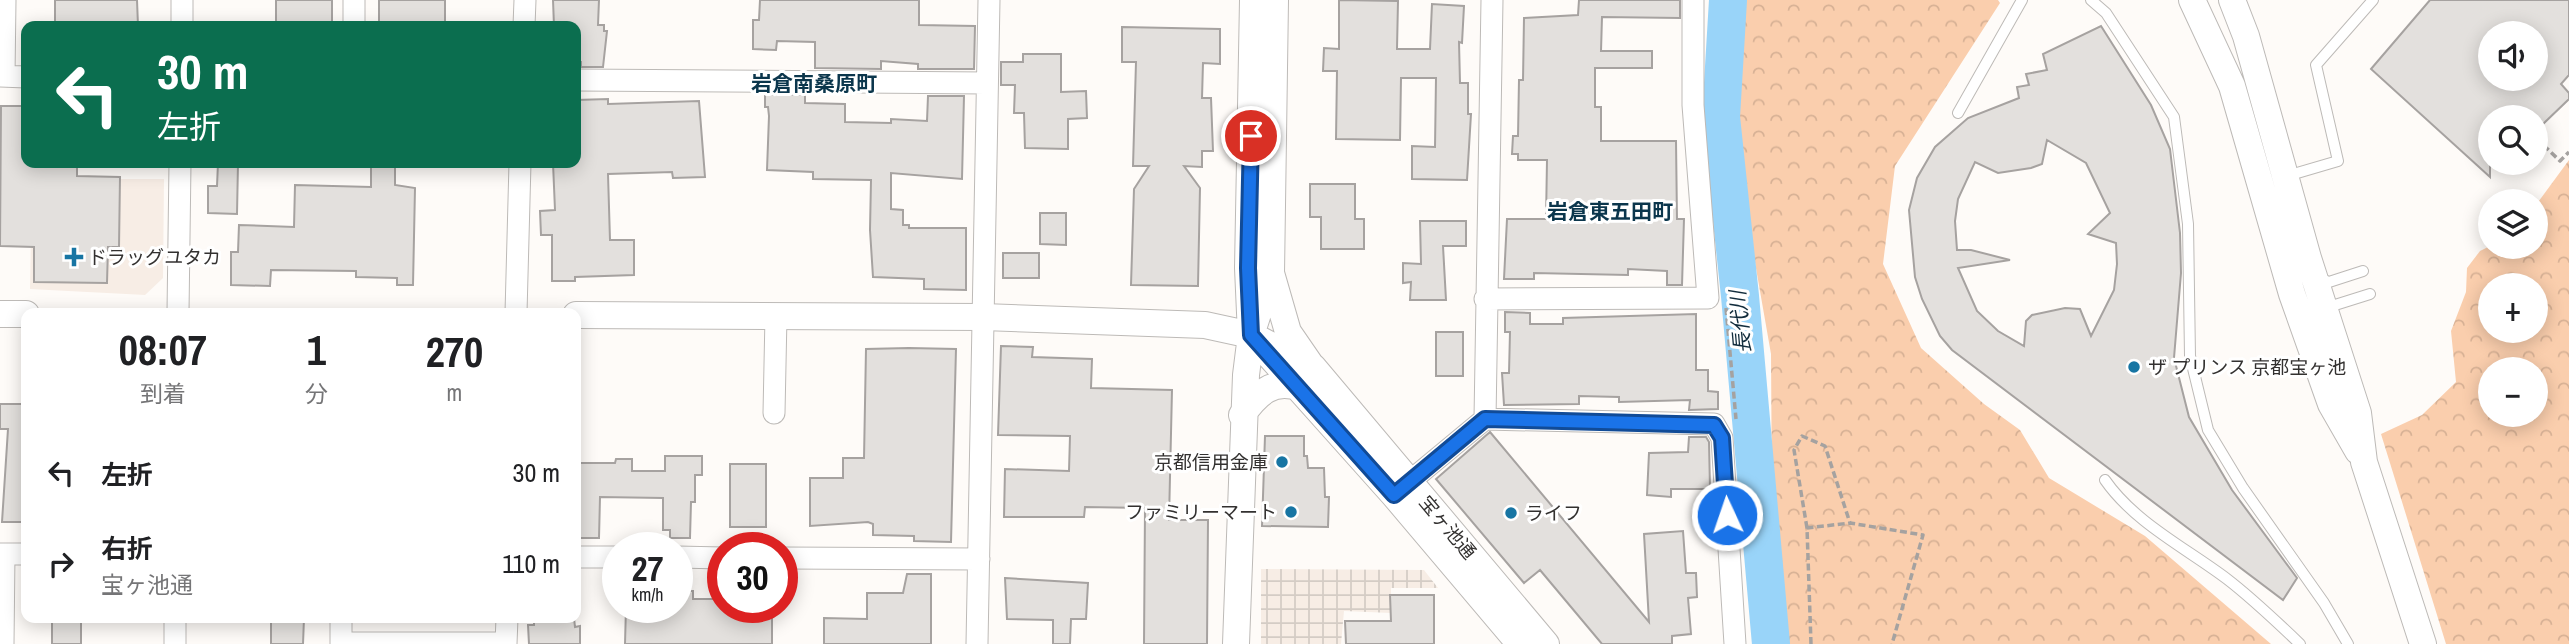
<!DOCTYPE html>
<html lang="ja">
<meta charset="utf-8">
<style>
:root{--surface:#fff;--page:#f2f2f2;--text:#202124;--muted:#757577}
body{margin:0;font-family:"Archivo Narrow","Noto Sans JP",sans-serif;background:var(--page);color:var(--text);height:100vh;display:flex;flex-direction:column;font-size:26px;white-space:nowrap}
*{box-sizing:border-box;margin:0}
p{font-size:23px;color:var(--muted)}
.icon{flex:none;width:38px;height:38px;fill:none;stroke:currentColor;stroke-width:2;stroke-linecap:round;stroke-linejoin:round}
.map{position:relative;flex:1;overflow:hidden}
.details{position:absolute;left:21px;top:308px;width:560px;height:315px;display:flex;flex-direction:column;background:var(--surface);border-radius:14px;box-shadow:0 4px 18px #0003}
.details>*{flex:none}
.top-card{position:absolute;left:21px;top:21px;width:560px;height:147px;border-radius:14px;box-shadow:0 4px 18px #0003;background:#0b6e4f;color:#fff;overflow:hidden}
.fabs{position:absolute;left:2478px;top:21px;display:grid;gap:14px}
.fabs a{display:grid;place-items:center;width:70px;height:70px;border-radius:50%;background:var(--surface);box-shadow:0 4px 18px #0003;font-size:35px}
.speed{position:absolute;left:602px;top:532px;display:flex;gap:14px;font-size:35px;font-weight:700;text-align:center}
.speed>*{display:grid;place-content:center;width:91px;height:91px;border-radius:50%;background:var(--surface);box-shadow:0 4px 18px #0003;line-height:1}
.speed small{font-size:18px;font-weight:400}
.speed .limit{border:10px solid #d22;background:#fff;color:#111}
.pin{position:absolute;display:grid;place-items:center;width:60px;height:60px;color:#fff;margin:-30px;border:4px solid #fff;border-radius:50%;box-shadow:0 2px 7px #0007}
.me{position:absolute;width:77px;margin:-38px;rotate:357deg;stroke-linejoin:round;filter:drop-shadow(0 0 5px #0008)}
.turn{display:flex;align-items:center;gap:24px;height:147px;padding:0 21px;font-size:32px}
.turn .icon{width:91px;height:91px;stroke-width:2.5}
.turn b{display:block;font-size:49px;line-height:60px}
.eta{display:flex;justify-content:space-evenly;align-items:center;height:119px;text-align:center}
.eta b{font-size:42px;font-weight:800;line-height:49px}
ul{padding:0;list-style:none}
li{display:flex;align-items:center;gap:21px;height:91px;padding:0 21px}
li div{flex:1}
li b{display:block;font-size:26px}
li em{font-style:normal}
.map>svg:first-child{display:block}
.built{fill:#f7ede5}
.industrial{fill:url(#industrial-grid)}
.forest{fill:url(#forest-crowns);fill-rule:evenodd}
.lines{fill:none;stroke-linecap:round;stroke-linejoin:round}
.river{stroke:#99d4f9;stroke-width:38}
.building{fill:#e3e0dd;stroke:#a6a2a0;stroke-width:2;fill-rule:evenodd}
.service-casing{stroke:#bdbab7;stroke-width:12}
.minor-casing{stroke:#bdbab7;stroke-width:23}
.tertiary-casing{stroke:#bdbab7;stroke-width:28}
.path{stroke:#a5a2a0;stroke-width:3.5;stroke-dasharray:7 3.5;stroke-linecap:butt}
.service{stroke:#fff;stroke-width:10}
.minor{stroke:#fff;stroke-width:21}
.tertiary{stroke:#fff;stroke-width:26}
.route-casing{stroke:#114b97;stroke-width:18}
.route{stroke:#1a73e8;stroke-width:12}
.poi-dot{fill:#1775a3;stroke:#fff;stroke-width:2.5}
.labels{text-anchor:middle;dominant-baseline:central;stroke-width:6;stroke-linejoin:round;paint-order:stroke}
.poi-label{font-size:19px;fill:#333130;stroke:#fff;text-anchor:start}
.street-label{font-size:19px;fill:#333130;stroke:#fff}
.neighbourhood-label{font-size:21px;font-weight:bold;fill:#0b364c;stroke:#fff}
.water-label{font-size:21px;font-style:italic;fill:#122d3d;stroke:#fff}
</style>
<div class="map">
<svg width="2569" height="644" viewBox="0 0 2569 644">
<defs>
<pattern id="industrial-grid" width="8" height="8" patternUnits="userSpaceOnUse" patternTransform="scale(1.75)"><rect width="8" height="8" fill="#f7ede5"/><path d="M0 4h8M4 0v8" fill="none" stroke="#d4ccc5"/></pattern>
<pattern id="forest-crowns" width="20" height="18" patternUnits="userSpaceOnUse" patternTransform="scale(1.75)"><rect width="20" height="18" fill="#facead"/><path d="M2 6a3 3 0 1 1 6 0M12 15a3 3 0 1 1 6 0" fill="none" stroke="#d7b195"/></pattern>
</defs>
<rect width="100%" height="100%" fill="#fefbf8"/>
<path class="built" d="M32 179H164L163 278 145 295 30 289Z"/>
<path class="industrial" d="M1261 569 1424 570 1438 588H1391V613L1344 611 1341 644H1261Z"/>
<path class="forest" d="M1737 0H1998L2000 3 1895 166 1883 264 1921 348 1984 404 2020 430 2049 478 2145 536 2271 644H1781L1772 505 1771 354 1729 114 1732 20Z
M2569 160V644H2446L2381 434 2422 415 2456 382 2451 331 2466 292 2467 268 2480 251 2490 246 2536 247V205ZM2490 285H2536V331H2490ZM2490 369H2536V415H2490Z"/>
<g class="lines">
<path class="river" d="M1728 0 1721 117 1740 296 1771 644"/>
</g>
<path class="building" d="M55 0H137L138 26H55Z
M276 0H332V26H276Z
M379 0H445V26H379Z
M553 0H599L598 25H604V31H607L603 67H581V62H576V26H554Z
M760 0H919V25L975 26 974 69H918V64L881 61V69L815 68V42L777 41 776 50 753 49V20H759Z
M1339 0 1398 1 1397 49H1430L1432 4 1464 6 1462 43 1459 42 1460 83H1468V114H1471L1467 180 1412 179V146L1435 147 1436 78H1401L1400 140 1336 139 1337 71H1323L1324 48 1339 49Z
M1579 0H1680V18L1602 17 1601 51H1652V68H1595V107H1601V141H1676L1677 219H1684L1682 285H1667V271L1628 269V275L1534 273V279H1504L1507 219H1546L1547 160H1518V154H1512L1513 136H1518L1519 80H1523L1524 18 1578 15Z
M2430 0H2569V75L2561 84 2569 93V99L2543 124 2536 117H2490V177L2371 69ZM2490 33H2536V79H2490Z
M2101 26 2151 105 2170 149 2180 233 2181 273 2174 358 2189 417 2232 490 2297 578 2283 600 1952 350 1940 336 1922 299 1915 277 1909 210 1917 178 1935 147 1968 118 2019 98 2017 87 2029 85 2026 74 2047 70 2043 54ZM2047 140 2086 163 2110 213 2088 234 2116 243 2117 264 2114 290 2091 336 2080 309 2065 308 2032 315 2026 321 2024 346 1998 331 1977 311 1958 268 2010 260 1971 250H1957L1955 221 1958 199 1975 162 1998 173 2031 168 2042 164Z
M1122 27 1220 29V64L1203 63 1202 98H1211L1213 151H1202V167L1184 166 1200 188 1198 286 1131 285 1134 189 1149 166H1133L1136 62H1122Z
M1023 54H1061V92L1086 91 1087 118 1068 119V149L1025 148 1024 113H1014L1015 85H1001V62H1023Z
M765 94 805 95V103L845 104V122L891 123V119L927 121 928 96H964L962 179 891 173V209L903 210V225H909V228H966V290L924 289V279L873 277 870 230 871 180 813 179V172L767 170 769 116 768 107H765Z
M608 99V104L699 101 705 177 673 178 672 172 608 174 610 240H634V275L575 277V281H552V235H541L540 211 555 210 553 163H576V100Z
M1 106H26V163H77V176L120 177 119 247H108L107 283 34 282V247L0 246Z
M218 163H238L237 214 208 213V186H217Z
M371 163H395V185L415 188 413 285H397V278L356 277V271L271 270 270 286 231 285V252H238L239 225 294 227 295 185 371 187Z
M1310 184H1355V219H1364V249H1321V217H1310Z
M1040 213H1066V245L1040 244Z
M1420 221H1466V246H1443L1446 300H1410L1411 282 1403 283V263L1421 264Z
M1003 253H1039V278H1003Z
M1505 312 1530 313V324H1563V318L1696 314V370H1708V391L1718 392V409L1689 410 1690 400 1619 402V397L1579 396V404L1504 405 1502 373H1509L1510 332H1505Z
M1436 332H1463V376H1436Z
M1001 346 1033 347 1032 357 1092 359 1091 388 1172 390 1169 520H1208L1207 644H1144L1145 508 1085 507 1084 517H1004L1005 469 1069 471 1070 436 998 435Z
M909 348 956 349 951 542 914 541V536L873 535V524L868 522 810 526V478H843V458H864L866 349Z
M0 404H26V522H2L8 429H0Z
M1490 432 1649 622 1644 534 1683 531 1686 573H1696L1697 597 1688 598 1691 634 1672 636V644H1602L1540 570 1524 583 1436 479Z
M1265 436H1304V456H1307L1308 468H1324L1325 497H1329L1328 527 1262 526Z
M1689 437H1706L1709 442 1710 489H1671V497L1647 495 1649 453 1688 452Z
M665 456H702V475H695V502H691L690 538H670V530H663V498L600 497 599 538H580L577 535 576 463H615L616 459H632V471H665Z
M730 464H766V527H730Z
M907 574H931V644H824V618L867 619V593H903Z
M1005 578 1088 583 1086 619H1071L1070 644H1053V620L1007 619Z
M677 591H693V599H723V607H772V644H625L626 607H677Z
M1390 595H1434V644H1346L1345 621H1391Z
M52 618H81V644H52Z
M271 618H304L303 644H271Z
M534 618H574L575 627 580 626V644H529L528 625H534Z"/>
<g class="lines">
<g class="service-casing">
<path id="service" d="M2091 0 2106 13 2174 117 2188 224 2190 356 2208 430 2243 488 2324 603 2348 644
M1958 113 2022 0
M2287 176 2338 161 2316 65 2373 0
M2317 277 2329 282 2363 271
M2329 312 2335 305 2370 294
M2105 480C2135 523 2186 548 2227 579 2253 599 2276 621 2300 644"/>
</g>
<g class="minor-casing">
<path id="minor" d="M182 26V0
M354 26V0
M524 26 525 0
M0 76 26 77
M4 76 5 0
M576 80 987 83
M1485 299 1708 298 1693 105V0
M178 313 180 163
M516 313 520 163
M774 413 776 316
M1485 419 1714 424 1722 438 1735 644
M1397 492 1485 419 1492 0
M0 554H26
M576 557H618
M677 557 723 558
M782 558 979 559
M341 643H506
M3 644 4 554
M175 644V618
M341 644V618
M506 644 507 618
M977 644 989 0"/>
</g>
<g class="tertiary-casing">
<path id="tertiary" d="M1253 0 1248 268 1251 335 1394 495 1520 644
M2192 0 2232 86 2292 294 2331 404 2358 451
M2232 0 2246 36 2308 258 2358 413 2364 462 2423 644
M1271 273 1288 332 1310 364
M0 314H26
M576 315 983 317 1205 325 1251 335 1313 367 1546 644
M1242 415C1257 394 1273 378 1300 388
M1236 644 1246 375 1251 335 1271 273 1275 0"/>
</g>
<path class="path" d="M2536 138 2560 161 2569 152
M1726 308 1736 419
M1807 528 1794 450 1802 436 1825 446 1850 523
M1811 644 1807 528 1850 523 1923 535 1892 644"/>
<use href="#service" class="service"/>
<use href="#minor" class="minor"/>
<use href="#tertiary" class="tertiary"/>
</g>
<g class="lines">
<g class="route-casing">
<path id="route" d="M1251 136 1248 268 1251 335 1394 495 1485 419 1714 425 1722 438 1727 515"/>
</g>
<use href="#route" class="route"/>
</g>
<g class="poi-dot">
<path d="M70.5 246.5h7v7h7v7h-7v7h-7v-7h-7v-7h7z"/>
<circle cx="2134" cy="367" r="7"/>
<circle cx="1282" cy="462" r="7"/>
<circle cx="1291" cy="512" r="7"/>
<circle cx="1511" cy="513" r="7"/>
</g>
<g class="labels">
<g class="poi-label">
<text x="88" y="257">ドラッグユタカ</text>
<text x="2148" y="367">ザ プリンス 京都宝ヶ池</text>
<text x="1268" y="462" text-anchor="end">京都信用金庫</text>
<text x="1277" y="512" text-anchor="end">ファミリーマート</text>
<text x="1525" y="513">ライフ</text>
</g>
<g class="street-label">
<text transform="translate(1448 527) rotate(50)">宝ヶ池通</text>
</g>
<g class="neighbourhood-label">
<text x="814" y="83">岩倉南桑原町</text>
<text x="1610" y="211">岩倉東五田町</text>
</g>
<g class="water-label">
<text transform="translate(1740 322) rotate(-95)">長代川</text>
</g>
</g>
</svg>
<div class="fabs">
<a><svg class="icon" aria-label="sound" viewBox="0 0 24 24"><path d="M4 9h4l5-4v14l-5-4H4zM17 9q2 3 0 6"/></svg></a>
<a><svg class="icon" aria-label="search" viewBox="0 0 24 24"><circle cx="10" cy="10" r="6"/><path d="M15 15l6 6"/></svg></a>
<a><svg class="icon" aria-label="layers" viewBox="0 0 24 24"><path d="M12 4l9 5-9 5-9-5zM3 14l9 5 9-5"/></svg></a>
<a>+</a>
<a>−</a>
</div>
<div class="speed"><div>27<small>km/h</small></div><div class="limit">30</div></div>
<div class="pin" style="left:1251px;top:136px;background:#d93025"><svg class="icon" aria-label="arrive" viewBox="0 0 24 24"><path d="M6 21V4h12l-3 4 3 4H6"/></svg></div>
<svg class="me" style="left:1727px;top:515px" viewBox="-20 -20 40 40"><circle r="17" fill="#1a73e8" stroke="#fff" stroke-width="3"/><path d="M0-11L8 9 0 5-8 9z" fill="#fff"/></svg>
<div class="top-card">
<div class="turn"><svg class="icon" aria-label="left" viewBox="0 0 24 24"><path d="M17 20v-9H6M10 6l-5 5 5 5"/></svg><div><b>30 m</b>左折</div></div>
</div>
<section class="details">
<div class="eta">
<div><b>08:07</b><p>到着</p></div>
<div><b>1</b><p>分</p></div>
<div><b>270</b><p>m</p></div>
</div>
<ul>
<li><svg class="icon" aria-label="left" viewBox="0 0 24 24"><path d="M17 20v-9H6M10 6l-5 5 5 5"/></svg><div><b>左折</b></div><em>30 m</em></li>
<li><svg class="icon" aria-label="right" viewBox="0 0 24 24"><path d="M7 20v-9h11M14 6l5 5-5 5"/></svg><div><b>右折</b><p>宝ヶ池通</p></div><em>110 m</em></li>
</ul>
</section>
</div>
